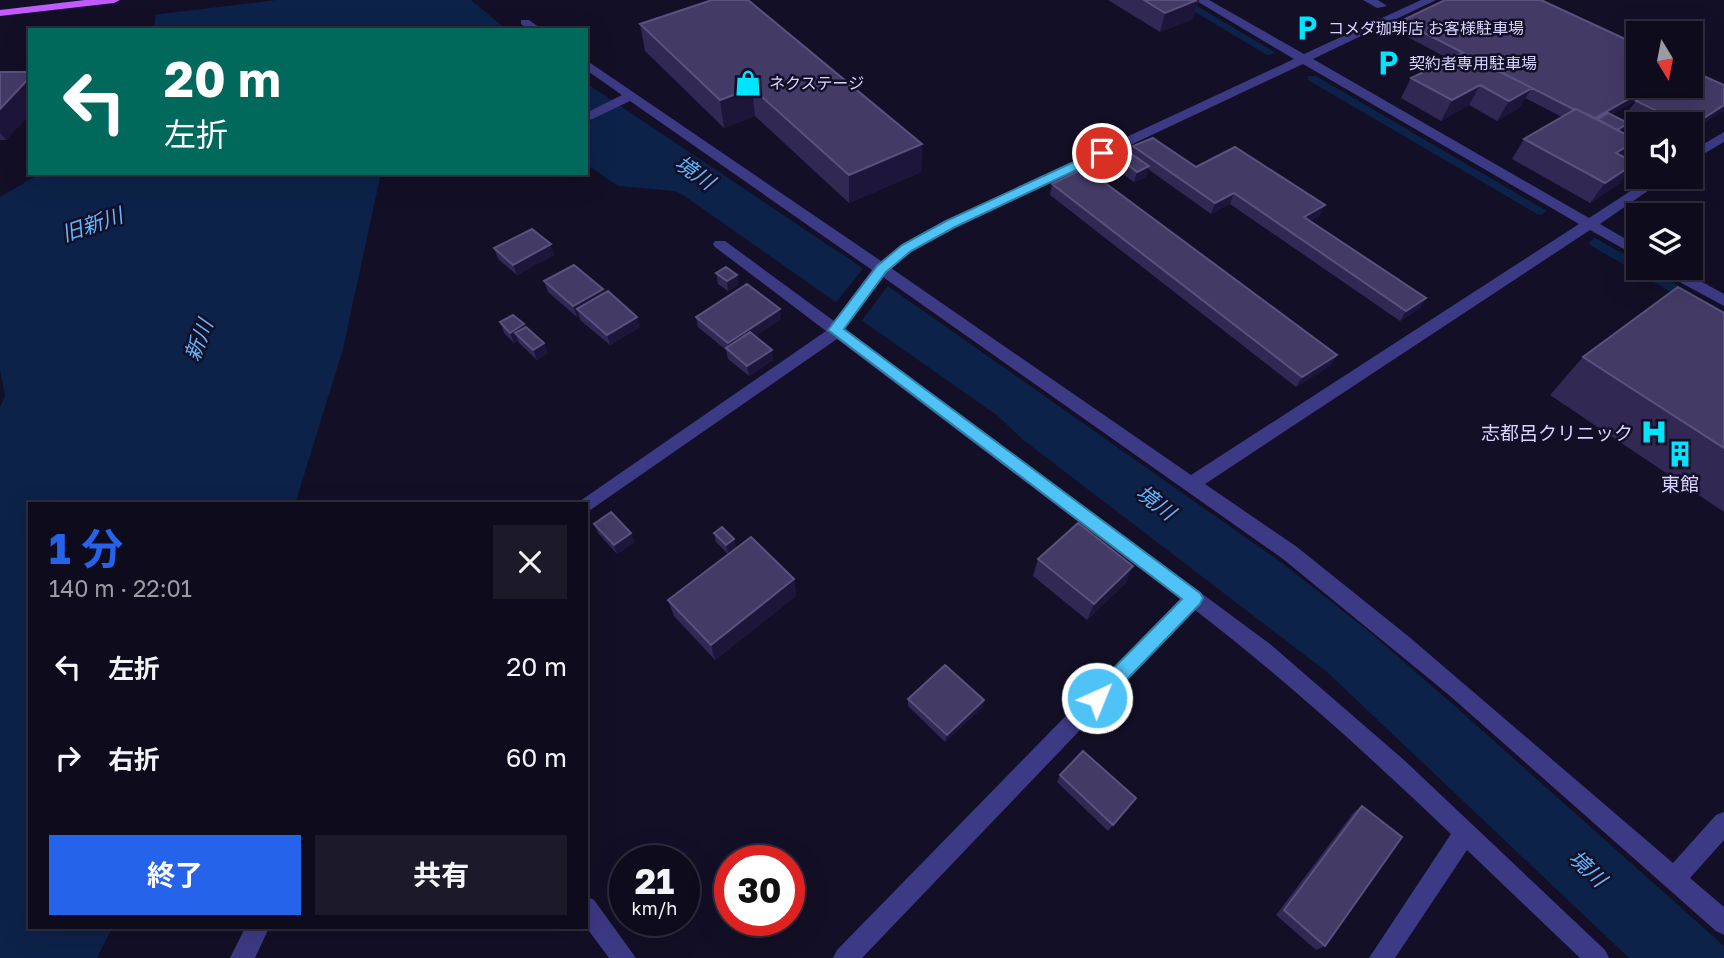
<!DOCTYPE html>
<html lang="ja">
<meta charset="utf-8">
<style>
:root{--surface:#0e0b1c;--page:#1c1929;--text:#f1f3f6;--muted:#9b9ba3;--line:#2e2b3b;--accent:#2563eb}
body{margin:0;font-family:"Golos Text","Noto Sans JP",sans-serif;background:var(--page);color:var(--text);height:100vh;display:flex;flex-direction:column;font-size:26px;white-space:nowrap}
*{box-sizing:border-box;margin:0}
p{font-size:23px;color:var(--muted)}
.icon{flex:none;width:38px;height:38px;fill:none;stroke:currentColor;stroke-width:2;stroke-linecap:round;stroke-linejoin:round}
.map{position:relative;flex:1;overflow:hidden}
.panel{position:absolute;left:28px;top:502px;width:560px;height:427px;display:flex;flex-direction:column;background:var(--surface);border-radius:0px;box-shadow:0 7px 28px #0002,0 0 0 2px var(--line)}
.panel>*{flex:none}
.guide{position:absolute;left:28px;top:28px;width:560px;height:147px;border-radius:0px;box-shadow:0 7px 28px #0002,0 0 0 2px var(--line);background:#00695c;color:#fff;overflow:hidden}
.needle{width:46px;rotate:170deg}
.tools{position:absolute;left:1626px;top:21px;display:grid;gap:14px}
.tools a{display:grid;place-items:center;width:77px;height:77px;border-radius:0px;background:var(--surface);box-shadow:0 7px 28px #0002,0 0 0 2px var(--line);font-size:35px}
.speed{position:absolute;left:609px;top:845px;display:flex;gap:14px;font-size:35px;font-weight:700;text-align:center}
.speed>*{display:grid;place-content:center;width:91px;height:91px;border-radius:50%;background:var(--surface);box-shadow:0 7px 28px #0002,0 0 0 2px var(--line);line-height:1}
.speed small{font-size:18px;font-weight:400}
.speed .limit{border:10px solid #d22;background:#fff;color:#111}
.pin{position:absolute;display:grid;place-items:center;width:60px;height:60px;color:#fff;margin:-30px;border:4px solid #fff;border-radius:50%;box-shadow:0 2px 7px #0007}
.me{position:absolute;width:77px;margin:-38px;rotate:44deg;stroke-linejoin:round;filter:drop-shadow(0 0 5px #0008)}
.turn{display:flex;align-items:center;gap:24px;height:147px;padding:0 21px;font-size:32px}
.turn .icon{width:91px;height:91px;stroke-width:2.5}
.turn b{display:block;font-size:49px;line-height:60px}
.round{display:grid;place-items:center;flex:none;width:74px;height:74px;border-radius:0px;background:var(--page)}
.overview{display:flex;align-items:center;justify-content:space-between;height:119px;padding:0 21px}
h1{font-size:42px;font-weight:700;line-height:52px;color:var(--accent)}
.action{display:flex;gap:14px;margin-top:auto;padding:14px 21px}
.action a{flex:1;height:80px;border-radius:0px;background:var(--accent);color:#fff;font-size:28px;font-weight:700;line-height:80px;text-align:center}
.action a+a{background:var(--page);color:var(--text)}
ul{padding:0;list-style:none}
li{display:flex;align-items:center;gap:21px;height:91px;padding:0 21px}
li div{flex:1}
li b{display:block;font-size:26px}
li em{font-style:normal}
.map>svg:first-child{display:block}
.water{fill:#0c2248}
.pier{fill:#130f26}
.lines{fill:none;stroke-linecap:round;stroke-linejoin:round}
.stream{fill:#0c2248;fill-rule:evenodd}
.minor{fill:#3d3a85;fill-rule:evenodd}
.major{fill:#c25bff;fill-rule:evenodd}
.wall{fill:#312854}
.shaded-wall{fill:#1d163a}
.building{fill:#433a66;stroke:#5a527e;stroke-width:2}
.route{fill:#4fc3f7;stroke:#337fa1;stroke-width:2}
.labels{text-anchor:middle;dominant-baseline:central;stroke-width:5;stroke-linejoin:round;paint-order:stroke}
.far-poi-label{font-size:16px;fill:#d9d4ff;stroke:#130f26;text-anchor:start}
.poi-label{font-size:19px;fill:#d9d4ff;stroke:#130f26;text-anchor:end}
.water-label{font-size:21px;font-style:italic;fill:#62b6ff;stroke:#130f26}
</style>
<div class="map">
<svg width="1724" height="958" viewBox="0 0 1724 958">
<rect width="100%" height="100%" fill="#130f26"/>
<path class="water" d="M157 0H471L507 30H154Z
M586 83 858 265 1282 563 1366 629 1456 707 1724 946V958H1629L1327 672 1022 439 998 416 683 195 674 191 618 186 586 164V123L592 120 586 116Z
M41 173H381L343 349 295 504H30V928H112L97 958H0V407L5 396 0 370V197Z"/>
<path class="pier" d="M153 0H276L152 15Z
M865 266 890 283 860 323 834 305Z"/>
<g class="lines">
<path class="stream" d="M1175 0H1187L1276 53 1267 55Z
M1308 76H1316L1547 211 1541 215 1537 214 1308 80Z
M1595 238 1638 262V268H1648L1724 312V323L1590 245 1589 242Z"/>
<path class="minor" d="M1195 0H1209L1304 54 1421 0H1436L1313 59 1589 218 1652 177H1668L1600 224 1638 246V257L1590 230 1205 484 1297 547 1408 636 1673 863 1716 815 1724 812V840L1690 878 1724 907V935L1716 931 1449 695 1283 559 883 277 844 329 1270 644 1404 760 1605 950 1609 958H1580L1467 850 1395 958H1369L1451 834C1369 756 1285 679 1195 610L862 958H833L837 950 1180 599 837 339 586 513V504H578L580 501 826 331 715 247 713 244 715 241H725L834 321 872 270 630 101 586 122V113L622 95 586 70V60L881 261 902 245 946 221 1294 59ZM1303 64 1579 224 1191 475 891 268 912 251 956 227Z
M1363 0H1378L1387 6 1377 8Z
M521 20H529L543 30H529L521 24Z
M1724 132V142L1690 162V152Z
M1659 268H1677L1724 294V306L1661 272Z
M586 896 594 900 636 958H609L586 927Z
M245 928H269L255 958H230Z"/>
<path class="major" d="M85 0H120L114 3 0 16V10Z"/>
</g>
<path class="wall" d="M1108 0H1199L1193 19 1160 32Z
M1401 21 1661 86 1611 115 1621 132 1624 133 1638 126V158L1635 160 1626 155 1624 157 1620 183 1590 203 1512 159 1524 139 1562 117 1525 98 1519 108 1497 121 1469 105 1441 121 1401 98 1411 78 1449 59 1396 31Z
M640 24 922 144 921 172 849 203 755 116 724 128 645 51Z
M0 72H30V114L6 140H0Z
M1636 101 1690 124H1654L1628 111Z
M1133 146 1196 167 1320 216 1310 221 1426 298 1419 309 1400 321 1230 204 1211 214 1148 169 1146 177 1134 182 1116 169 1119 158 1131 154Z
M1052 184 1331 365 1296 387 1050 195Z
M494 248 554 255 517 275 498 259Z
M716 273 737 275 738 285 728 291 718 284Z
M544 281 604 293 640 327 610 345 580 320 579 315 577 317 548 292Z
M1724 313V512L1550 395 1583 357Z
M696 317 781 319 755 336 773 360 749 376 728 359 726 350 698 327Z
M500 322 524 324 548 353 537 360 519 343 518 341 514 343 504 333Z
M594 524 635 542 617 554 598 533Z
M714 533 734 539 736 548 728 554 716 542Z
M1038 559 1126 583 1087 620 1033 576Z
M794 579 796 596 715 660 674 616 668 600Z
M908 699 984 700 982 708 945 742 908 706Z
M1060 775 1136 798 1108 831 1057 782Z
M1362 806 1325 946 1316 950 1276 915 1354 812Z"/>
<path class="shaded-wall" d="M1197 0H1199L1193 19 1160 32 1165 13Z
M30 77V114L6 140 0 133V109Z
M1480 85 1469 105 1441 121 1452 100Z
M1651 86H1661L1595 125 1593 119Z
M752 88 755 116 724 128 720 100Z
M1532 88 1519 108 1497 121 1509 101Z
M1724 105V111L1690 132V127Z
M1628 123 1620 134 1611 133Z
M1637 140 1622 160 1616 153Z
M922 144 921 172 849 203V175Z
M1635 163 1620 183 1590 203 1605 183Z
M1149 166 1146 177 1134 182 1137 172Z
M1234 193 1230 204 1211 214 1215 203Z
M1325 205 1320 216 1299 227 1304 217Z
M551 244 554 255 517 275 513 265Z
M737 275 738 285 728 291 727 281Z
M603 289 606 299 577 309 579 315 577 317 573 306Z
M1426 298 1419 309 1400 321 1406 311Z
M780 309 781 319 730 353 728 343Z
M637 317 640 327 610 345 607 335Z
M524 324 529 335 515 333 518 341 514 343 510 333Z
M544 343 548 353 537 360 533 350Z
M772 350 773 360 749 376 747 366Z
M1337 355 1331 365 1296 387 1302 377Z
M631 533 635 542 617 554 614 545Z
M734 539 736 548 728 554 726 545Z
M1133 566 1126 583 1087 620 1094 604Z
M794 579 796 596 715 660 711 645Z
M984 700 982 708 945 742 947 735Z"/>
<path class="building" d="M712 0H748L922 144 849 175 752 88 720 100 640 24Z
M1144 0H1197L1165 13Z
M1445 0H1541L1638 45V86H1651L1595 118 1576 109 1575 110 1401 21Z
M1462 53 1532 88 1509 101 1480 85 1452 100 1411 78Z
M1690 70 1724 85V105L1690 127V124H1684L1636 101 1661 86H1690Z
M0 72H30V77L0 109Z
M1576 109 1637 140 1616 153 1635 163 1605 183 1524 139Z
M1608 113 1628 123 1617 130 1597 119Z
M1637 125 1638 126V146L1634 144 1637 140 1624 133Z
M1153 138 1196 167 1235 147 1325 205 1304 217 1426 298 1406 311 1234 193 1215 203 1133 146Z
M1130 153 1149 166 1137 172 1119 158Z
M1085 168 1337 355 1302 377 1052 184Z
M1667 202 1693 216 1690 218V215H1647Z
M532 229 551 244 513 265 494 248Z
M574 265 603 289 573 306 544 281Z
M726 267 737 275 727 281 716 273Z
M747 284 780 309 728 343 696 317Z
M1678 287 1724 313V448L1583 357Z
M608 291 637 317 607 335 577 309Z
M513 315 524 324 510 333 500 322Z
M526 327 544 343 533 350 515 333Z
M750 332 772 350 747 366 726 348Z
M611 512 631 533 614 545 594 524Z
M1078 523 1133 566 1094 604 1038 559Z
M722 527 734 539 726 545 714 533Z
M751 537 794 579 711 645 668 600Z
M945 665 984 700 947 735 908 699Z
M1083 751 1136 798 1113 825 1060 775Z
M1362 806 1402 837 1325 946 1284 910Z"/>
<path class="route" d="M1102 149 1108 153 1106 156 955 227 911 251 886 272 844 329 1200 593 1203 598 1200 604 1103 704 1097 707 1090 704 1088 698 1090 692 1182 599 828 330 877 266 902 245 946 221Z"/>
<defs>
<g id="parking-bare" transform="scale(2.1)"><path d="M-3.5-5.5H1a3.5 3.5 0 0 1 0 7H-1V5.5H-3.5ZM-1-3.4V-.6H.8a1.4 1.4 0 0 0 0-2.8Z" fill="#00e5ff" stroke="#130f26" stroke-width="2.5" paint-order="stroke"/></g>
<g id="shop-bare" transform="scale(2.1)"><path d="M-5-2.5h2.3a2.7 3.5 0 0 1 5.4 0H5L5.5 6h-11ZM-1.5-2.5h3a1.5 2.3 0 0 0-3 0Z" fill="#00e5ff" stroke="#130f26" stroke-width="2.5" paint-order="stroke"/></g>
<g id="hospital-bare" transform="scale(2.1)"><path d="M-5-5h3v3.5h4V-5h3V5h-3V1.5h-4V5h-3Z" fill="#00e5ff" stroke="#130f26" stroke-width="2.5" paint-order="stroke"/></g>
<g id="building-bare" transform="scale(2.1)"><path d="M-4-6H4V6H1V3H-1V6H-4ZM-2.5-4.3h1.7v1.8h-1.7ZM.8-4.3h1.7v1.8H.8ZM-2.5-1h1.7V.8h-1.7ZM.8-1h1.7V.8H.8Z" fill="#00e5ff" stroke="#130f26" stroke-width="2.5" paint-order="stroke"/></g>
</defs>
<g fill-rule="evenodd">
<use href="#parking-bare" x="1307" y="28"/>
<use href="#parking-bare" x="1388" y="63"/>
<use href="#shop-bare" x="748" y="83"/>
<use href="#hospital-bare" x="1654" y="432"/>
<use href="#building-bare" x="1680" y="454"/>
</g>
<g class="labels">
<g class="far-poi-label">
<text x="1328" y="28">コメダ珈琲店 お客様駐車場</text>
<text x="1409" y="63">契約者専用駐車場</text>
<text x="769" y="83">ネクステージ</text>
</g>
<g class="poi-label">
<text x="1633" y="432">志都呂クリニック</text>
<text x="1680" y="483" text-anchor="middle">東館</text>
</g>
<g class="water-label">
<text transform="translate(695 172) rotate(35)">境川</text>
<text transform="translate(92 224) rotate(-19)">旧新川</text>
<text transform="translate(198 340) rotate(-69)">新川</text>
<text transform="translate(1156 502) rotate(37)">境川</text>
<text transform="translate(1588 868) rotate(43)">境川</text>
</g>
</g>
</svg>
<div class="tools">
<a><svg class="needle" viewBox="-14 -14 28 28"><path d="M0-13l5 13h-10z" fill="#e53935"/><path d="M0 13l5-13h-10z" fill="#9b9ba3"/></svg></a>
<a><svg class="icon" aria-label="sound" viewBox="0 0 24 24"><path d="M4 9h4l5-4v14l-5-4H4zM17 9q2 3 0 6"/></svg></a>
<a><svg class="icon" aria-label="layers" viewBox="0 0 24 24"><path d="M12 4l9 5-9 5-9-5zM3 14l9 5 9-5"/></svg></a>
</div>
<div class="speed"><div>21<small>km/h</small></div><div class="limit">30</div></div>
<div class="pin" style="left:1102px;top:153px;background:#d93025"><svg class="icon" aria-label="arrive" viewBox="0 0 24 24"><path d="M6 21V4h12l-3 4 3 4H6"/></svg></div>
<svg class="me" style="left:1097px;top:698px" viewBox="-20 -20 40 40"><circle r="17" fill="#4fc3f7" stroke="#fff" stroke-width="3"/><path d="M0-11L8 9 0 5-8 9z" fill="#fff"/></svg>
<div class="guide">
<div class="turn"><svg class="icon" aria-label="left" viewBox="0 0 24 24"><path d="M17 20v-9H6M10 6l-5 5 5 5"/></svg><div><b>20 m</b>左折</div></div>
</div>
<section class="panel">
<div class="overview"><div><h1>1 分</h1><p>140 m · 22:01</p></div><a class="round"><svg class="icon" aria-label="close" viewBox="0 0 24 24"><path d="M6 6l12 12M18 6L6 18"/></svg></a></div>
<ul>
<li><svg class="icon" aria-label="left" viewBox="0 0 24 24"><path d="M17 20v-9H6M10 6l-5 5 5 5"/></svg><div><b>左折</b></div><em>20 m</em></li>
<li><svg class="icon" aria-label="right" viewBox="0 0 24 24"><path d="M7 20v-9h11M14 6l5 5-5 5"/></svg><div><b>右折</b></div><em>60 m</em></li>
</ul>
<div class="action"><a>終了</a><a>共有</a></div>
</section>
</div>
